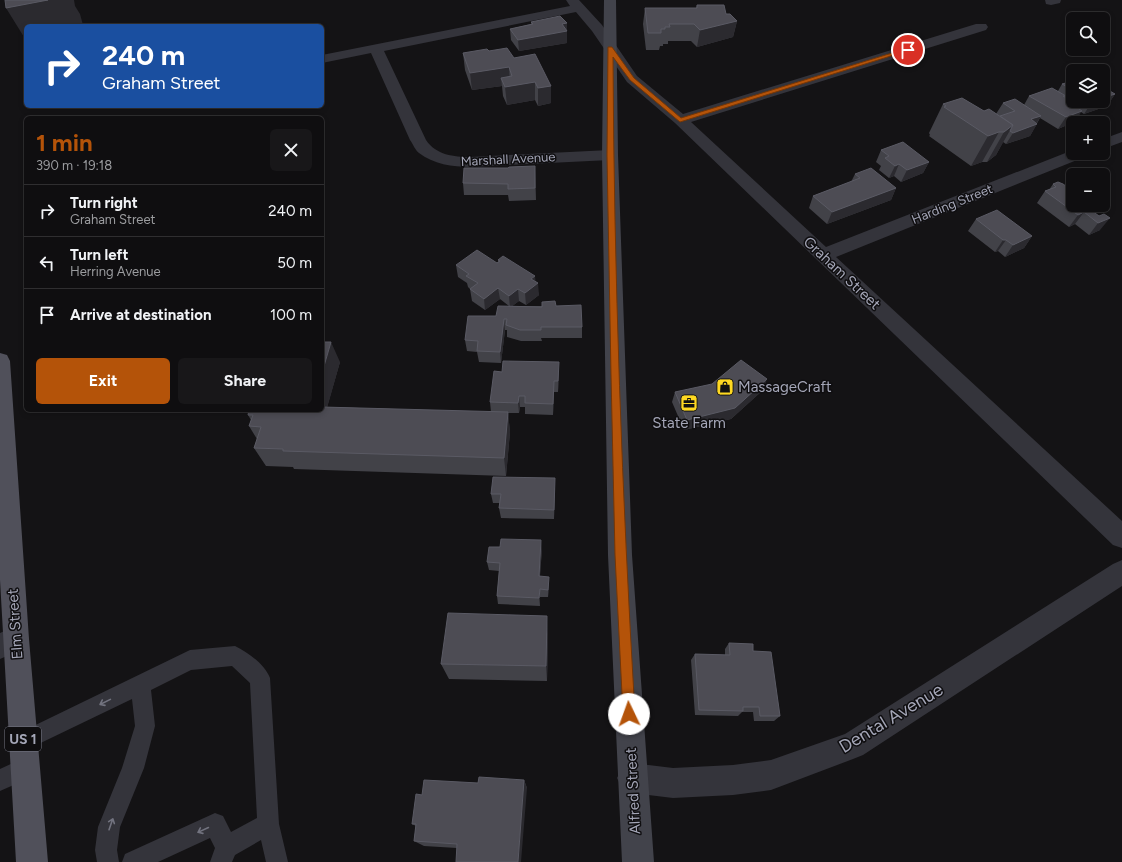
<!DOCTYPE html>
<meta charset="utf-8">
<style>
:root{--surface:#0f0e10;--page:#181719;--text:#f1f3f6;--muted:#9b9c9f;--line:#2f2e30;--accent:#b45309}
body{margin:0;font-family:Figtree,sans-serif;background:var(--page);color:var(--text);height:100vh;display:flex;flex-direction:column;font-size:15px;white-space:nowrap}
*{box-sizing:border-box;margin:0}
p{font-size:13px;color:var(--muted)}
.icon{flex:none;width:22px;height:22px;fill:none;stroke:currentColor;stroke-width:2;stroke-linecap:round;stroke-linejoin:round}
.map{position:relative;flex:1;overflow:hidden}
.side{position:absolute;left:24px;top:116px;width:300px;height:296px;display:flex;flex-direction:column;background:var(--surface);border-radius:6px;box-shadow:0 2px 6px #0003,0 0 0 1px var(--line)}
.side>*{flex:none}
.top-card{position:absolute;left:24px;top:24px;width:300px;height:84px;border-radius:6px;box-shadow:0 2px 6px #0003,0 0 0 1px var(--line);background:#1a4fa0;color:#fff;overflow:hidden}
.controls{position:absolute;left:1066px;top:12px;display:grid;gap:8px}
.controls a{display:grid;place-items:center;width:44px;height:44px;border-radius:6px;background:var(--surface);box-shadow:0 2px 6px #0003,0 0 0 1px var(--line);font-size:20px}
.pin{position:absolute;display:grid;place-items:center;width:34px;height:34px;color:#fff;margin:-17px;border:2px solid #fff;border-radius:50%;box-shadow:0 1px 4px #0007}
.me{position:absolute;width:44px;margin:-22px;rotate:357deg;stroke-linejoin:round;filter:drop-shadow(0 0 3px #0008)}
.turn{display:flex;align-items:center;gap:14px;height:84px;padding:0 12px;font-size:18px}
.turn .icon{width:52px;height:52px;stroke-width:2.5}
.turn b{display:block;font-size:28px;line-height:34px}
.round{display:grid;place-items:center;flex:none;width:42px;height:42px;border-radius:6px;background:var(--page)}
.head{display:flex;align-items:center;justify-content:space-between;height:68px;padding:0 12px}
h1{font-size:24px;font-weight:700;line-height:30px;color:var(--accent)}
.action{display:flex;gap:8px;margin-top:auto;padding:8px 12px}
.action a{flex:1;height:46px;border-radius:6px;background:var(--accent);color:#fff;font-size:16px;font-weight:700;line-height:46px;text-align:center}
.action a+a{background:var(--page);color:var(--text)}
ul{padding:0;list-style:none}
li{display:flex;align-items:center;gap:12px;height:52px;padding:0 12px;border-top:1px solid var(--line)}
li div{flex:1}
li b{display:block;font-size:15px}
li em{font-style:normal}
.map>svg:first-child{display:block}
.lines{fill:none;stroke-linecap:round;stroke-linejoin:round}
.lane{fill:#34343b;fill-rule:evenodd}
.street{fill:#34343b;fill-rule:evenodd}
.secondary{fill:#42434b;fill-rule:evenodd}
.primary{fill:#50505a;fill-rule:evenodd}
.wall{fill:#424248}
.shaded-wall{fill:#2b2a2f}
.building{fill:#4d4c54;stroke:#5a5a64}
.oneway{stroke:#72737f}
.route{fill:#b45309;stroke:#753606}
.labels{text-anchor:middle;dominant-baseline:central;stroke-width:3;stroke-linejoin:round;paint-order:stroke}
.far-street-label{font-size:13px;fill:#a4a6b7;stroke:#0f0e10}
.shield{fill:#0f0e10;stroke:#777885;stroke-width:1}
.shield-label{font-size:14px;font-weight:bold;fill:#a4a6b7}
.street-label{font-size:15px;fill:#a4a6b7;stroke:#0f0e10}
.poi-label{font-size:15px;fill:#a4a6b7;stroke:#0f0e10;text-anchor:start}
.near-street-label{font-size:18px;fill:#a4a6b7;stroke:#0f0e10}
</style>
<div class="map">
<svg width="1122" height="862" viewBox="0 0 1122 862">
<rect width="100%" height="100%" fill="#141315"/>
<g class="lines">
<path class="lane" d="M235 646C248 652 265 665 270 678L279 824 288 862H266L261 840 235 855 232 862H210L215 848 210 838 158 862H122L125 854 215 813 223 816 231 832 257 818 250 683 232 666 191 670 151 690 155 726 144 768 120 827 117 850 119 862H97L95 850 98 827 122 768 135 726 132 699 24 751 17 748 14 741 17 734 190 650Z
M26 757 34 760 37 768 34 776 0 791V769Z"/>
<path class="street" d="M566 0H579L602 25 637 76 683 114 976 24H986L988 27 986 30 691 122 826 247 1073 150V153H1089L1087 156 836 257 1122 521V548L1113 545 675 123 627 82 592 31 576 12 384 51 426 140C436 155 454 157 470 157L610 150 616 152 618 155 616 158 610 160 470 167C453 167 433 164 419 153 415 150 413 144 410 140L371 53 322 63V55L570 6Z
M1045 0H1061L1060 3 1051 5 1046 4Z
M1122 132V142L1103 149V139Z
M1122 560V586L863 755 853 759 771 790 733 795 673 798 632 793 622 788 617 778 622 768 632 763 673 768 733 765 771 760 845 734 1113 564Z
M16 626 25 630 29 639 25 648 0 659V633Z"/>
<path class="secondary" d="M604 0H616L618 155 632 555 654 862H622L608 555 602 155Z"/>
<path class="primary" d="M0 353 7 355 10 361 29 639 48 862H16L0 580Z"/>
</g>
<path class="wall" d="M697 5 726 14 737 21 733 37 697 47 691 41H668V44H663V46H660L659 50H646L643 24 645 8H696Z
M531 22 567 23V43L519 51 511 40 510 29 531 24Z
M489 51 514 58 551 86V103L538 106 535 100 507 105 503 96 502 86 472 90 465 70 463 53Z
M1073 81V101H1103L1115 94 1107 106 1084 114 1081 112 1074 122 1058 129 1040 118 1030 136 1006 144 1003 142 996 155 987 162H982L971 166 929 136 930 135 929 133 943 104 984 111 996 114 1003 103 1024 105 1029 96 1058 91 1062 84Z
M881 150 929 162 923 173 901 182 894 176 889 178 879 170 881 166 876 162Z
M535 166 536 200 509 201 508 195H464L463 183Z
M855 174 896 188 891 200 827 224 809 208 813 196 851 182Z
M1053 184 1099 216 1100 230 1089 235 1075 224 1069 227 1037 203 1045 191 1049 190Z
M976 219 1032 236 1024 248 1005 257 998 251 995 252 968 231Z
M498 260 535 282 539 295 526 305 519 301 512 306H556L582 327V338H541L542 341H521L507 337V330H505L501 363 479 362 477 352 467 351 465 340 509 306 500 299 485 310 472 301 470 289 468 287 467 283 458 277 456 265 497 263 498 262Z
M340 362 327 407 491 412 490 402 559 373 558 392H554L553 415 525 414V407H520L519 413H508L510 432 506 476 294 469 293 467 266 466 254 448 257 439 249 426 251 420 248 415Z
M763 390 731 419 684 430 672 402 675 392Z
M555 488 554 519 501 518 499 508 500 503H493L491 494Z
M542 549 540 576 549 585 548 597H540V606L498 604 497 596 499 571 489 570 487 562Z
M548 633 547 681 449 679 441 664Z
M729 643 753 651 780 716 774 721H754L753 712H742L738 716 695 715 691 660 695 654 725 655V649Z
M524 780 527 788 457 848 424 846 414 841 416 826 412 824 422 795 478 783Z"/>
<path class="shaded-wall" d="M8 0H74L75 6 80 14 83 25 78 26H26V36L24 37 6 8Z
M737 21 733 37 697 47 700 30Z
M567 23V43L519 51 518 40 562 24Z
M509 67 510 85 501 78 502 86 472 90 470 73Z
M535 82V100L507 105 505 87Z
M551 86V103L538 106V88Z
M1115 94 1107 106 1084 114 1092 102 1096 101H1103V98Z
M1082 111 1074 122 1058 129 1066 117Z
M1041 116 1036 124H1037L1030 136 1006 144 1013 133 1031 119Z
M1013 125 996 155 987 162 1004 132Z
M999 132 982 162 971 166 988 136Z
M929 162 923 173 901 182 907 170Z
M899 164 894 176 889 178 895 166Z
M896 188 891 200 827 224 832 212Z
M1084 212 1075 224 1069 227 1078 215Z
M1110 218 1100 230 1089 235 1098 223Z
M1032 236 1024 248 1005 257 1013 245Z
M1003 240H1006L998 251 995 252Z
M535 276 536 285 538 283 539 295 526 305 525 293 531 279Z
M498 288 500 299 485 310 484 299Z
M518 289 519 301 510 308 509 296Z
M504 319 505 330 501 363 500 352Z
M331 342 340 362 322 426V373Z
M559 362V373L558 392V381Z
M767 379 763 390 731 419 684 430 687 420Z
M554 381V392L553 415V404Z
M519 396 520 407 519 413 518 403Z
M508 412 510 432 506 476 504 458Z
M555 478V488L554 519V510Z
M541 540 542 549 539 584V576Z
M549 577V585L548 597V590Z
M540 589V606L539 598Z
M547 616 548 633 547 681 546 666Z
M524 780 527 788 521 862H518Z"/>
<path class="building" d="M5 0H48L6 8Z
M697 5H724L726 14H730L737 21 700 30 694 24H669L670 27H665V29H661V33H648L645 8H697Z
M560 16 567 23 562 24 567 31 518 40 510 29 533 24 531 22Z
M507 48 514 58 535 54 551 86 538 88 535 82 505 87 501 78 512 76 509 67 470 73 463 53 487 49 489 51Z
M1073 81V90L1062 84Z
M1103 87 1115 94 1103 98Z
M1052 88 1066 96H1063L1068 99 1066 100 1082 111 1066 117 1029 96Z
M962 98 984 111 989 109 1013 125 1004 132H999L988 136 944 107 946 106 943 104Z
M1015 99 1041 116 1031 119 1037 124 1013 133 1010 131 1013 125 1000 116 1015 111 1003 103Z
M903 142 929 162 907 170 899 164 895 166 885 158 889 156 881 150Z
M535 166V188L508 189V184L463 183 464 168H508L509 167Z
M871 168 896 188 832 212 813 196 860 178 855 174Z
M1058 182 1063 184 1073 191V205H1092L1096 208 1091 210 1099 216 1104 214 1110 218 1098 223 1084 212 1078 215 1045 191 1056 187 1053 184Z
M997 210 1032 236 1013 245 1006 240H1003L976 219Z
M477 250 497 263 500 261 498 260 503 256 535 276 531 279 538 283 525 293 518 289 509 296 498 288 484 299 470 289 478 283 466 276 469 274 456 265Z
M555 301 556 306 581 305 582 327H541V330H520L506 325 507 319H504L500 352 477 351 478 341 465 340 468 316H496L498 306 542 307V302Z
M322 342H331L322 373Z
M741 360 767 379 735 408 687 420 675 392 712 384Z
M503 361 559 362 558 381H554L553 404 525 403V396H519L518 403 490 402 494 371 502 372Z
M322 407 508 412 504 458 283 451V449L254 448 261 427 249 426 253 415H248L249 410H322Z
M493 477 555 478 554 510 499 508 501 494H491Z
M501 539 541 540 539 576 549 577 548 590 540 589 539 598 497 596 500 563 487 562 489 547H500Z
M448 613 547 616 546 666 441 664Z
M729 643 753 644V651L771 652 780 716H760L759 707H743V711L699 710 695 654 730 655Z
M479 777 524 780 518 862H456L457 844 414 841 416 824H412L416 794 422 795 424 780 478 783Z"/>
<defs><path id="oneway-shaft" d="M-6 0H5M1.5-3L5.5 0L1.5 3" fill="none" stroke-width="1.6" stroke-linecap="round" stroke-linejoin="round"/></defs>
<g class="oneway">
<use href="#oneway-shaft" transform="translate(105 702) rotate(154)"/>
<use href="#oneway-shaft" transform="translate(111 824) rotate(-71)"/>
<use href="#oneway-shaft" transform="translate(203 830) rotate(155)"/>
</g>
<path class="route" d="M608 47H612L634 78 681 118 905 49 910 50 680 122 630 80 613 57C614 276 622 495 635 714L633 719 629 720 625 719 623 714 615 555 611 375 607 155Z"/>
<defs>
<g id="shop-square" transform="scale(0.9)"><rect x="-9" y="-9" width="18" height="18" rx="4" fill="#ffd922" stroke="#0f0e10"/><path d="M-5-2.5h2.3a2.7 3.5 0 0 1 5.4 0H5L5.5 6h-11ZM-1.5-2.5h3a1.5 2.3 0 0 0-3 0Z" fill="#111"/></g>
<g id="office-square" transform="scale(0.9)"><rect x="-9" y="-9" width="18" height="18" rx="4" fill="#ffd922" stroke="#0f0e10"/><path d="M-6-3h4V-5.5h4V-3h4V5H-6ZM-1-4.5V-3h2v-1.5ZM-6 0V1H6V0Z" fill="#111"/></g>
</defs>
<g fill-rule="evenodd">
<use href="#shop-square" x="725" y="387"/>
<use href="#office-square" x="689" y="403"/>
</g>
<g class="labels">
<g class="far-street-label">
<text transform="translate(508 159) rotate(-3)">Marshall Avenue</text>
<text transform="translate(952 204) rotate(-22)">Harding Street</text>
</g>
<rect class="shield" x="5" y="727" width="36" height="24" rx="3"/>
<g class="shield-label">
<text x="23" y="739">US 1</text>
</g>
<g class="street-label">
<text transform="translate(842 273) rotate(43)">Graham Street</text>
<text transform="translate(15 624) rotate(-94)">Elm Street</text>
<text transform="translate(633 791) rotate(-93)">Alfred Street</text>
</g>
<g class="poi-label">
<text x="738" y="387">MassageCraft</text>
<text x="689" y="423" text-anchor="middle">State Farm</text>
</g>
<g class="near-street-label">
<text transform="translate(891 718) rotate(-31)">Dental Avenue</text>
</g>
</g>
</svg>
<div class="controls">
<a><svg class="icon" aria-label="search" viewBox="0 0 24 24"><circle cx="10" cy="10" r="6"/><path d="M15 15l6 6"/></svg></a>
<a><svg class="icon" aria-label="layers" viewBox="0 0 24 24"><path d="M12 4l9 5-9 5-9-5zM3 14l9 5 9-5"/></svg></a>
<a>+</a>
<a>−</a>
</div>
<div class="pin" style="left:908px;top:50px;background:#d93025"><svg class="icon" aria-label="arrive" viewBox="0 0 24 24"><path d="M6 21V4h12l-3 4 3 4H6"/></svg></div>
<svg class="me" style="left:629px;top:714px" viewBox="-20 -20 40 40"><circle r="19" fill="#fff"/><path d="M0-13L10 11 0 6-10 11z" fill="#b45309"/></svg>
<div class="top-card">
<div class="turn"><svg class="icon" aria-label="right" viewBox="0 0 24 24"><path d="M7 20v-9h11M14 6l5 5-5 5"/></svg><div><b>240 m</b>Graham Street</div></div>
</div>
<section class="side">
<div class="head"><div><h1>1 min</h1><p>390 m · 19:18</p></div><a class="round"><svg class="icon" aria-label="close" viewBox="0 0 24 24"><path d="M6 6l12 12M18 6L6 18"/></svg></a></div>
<ul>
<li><svg class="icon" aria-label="right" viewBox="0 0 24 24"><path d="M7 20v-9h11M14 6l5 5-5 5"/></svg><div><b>Turn right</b><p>Graham Street</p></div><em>240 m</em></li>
<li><svg class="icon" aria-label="left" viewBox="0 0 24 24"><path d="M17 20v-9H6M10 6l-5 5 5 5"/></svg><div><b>Turn left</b><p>Herring Avenue</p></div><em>50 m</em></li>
<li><svg class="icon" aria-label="arrive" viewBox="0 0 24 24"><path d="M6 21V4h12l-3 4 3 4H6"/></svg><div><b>Arrive at destination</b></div><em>100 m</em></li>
</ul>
<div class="action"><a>Exit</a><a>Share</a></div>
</section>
</div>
